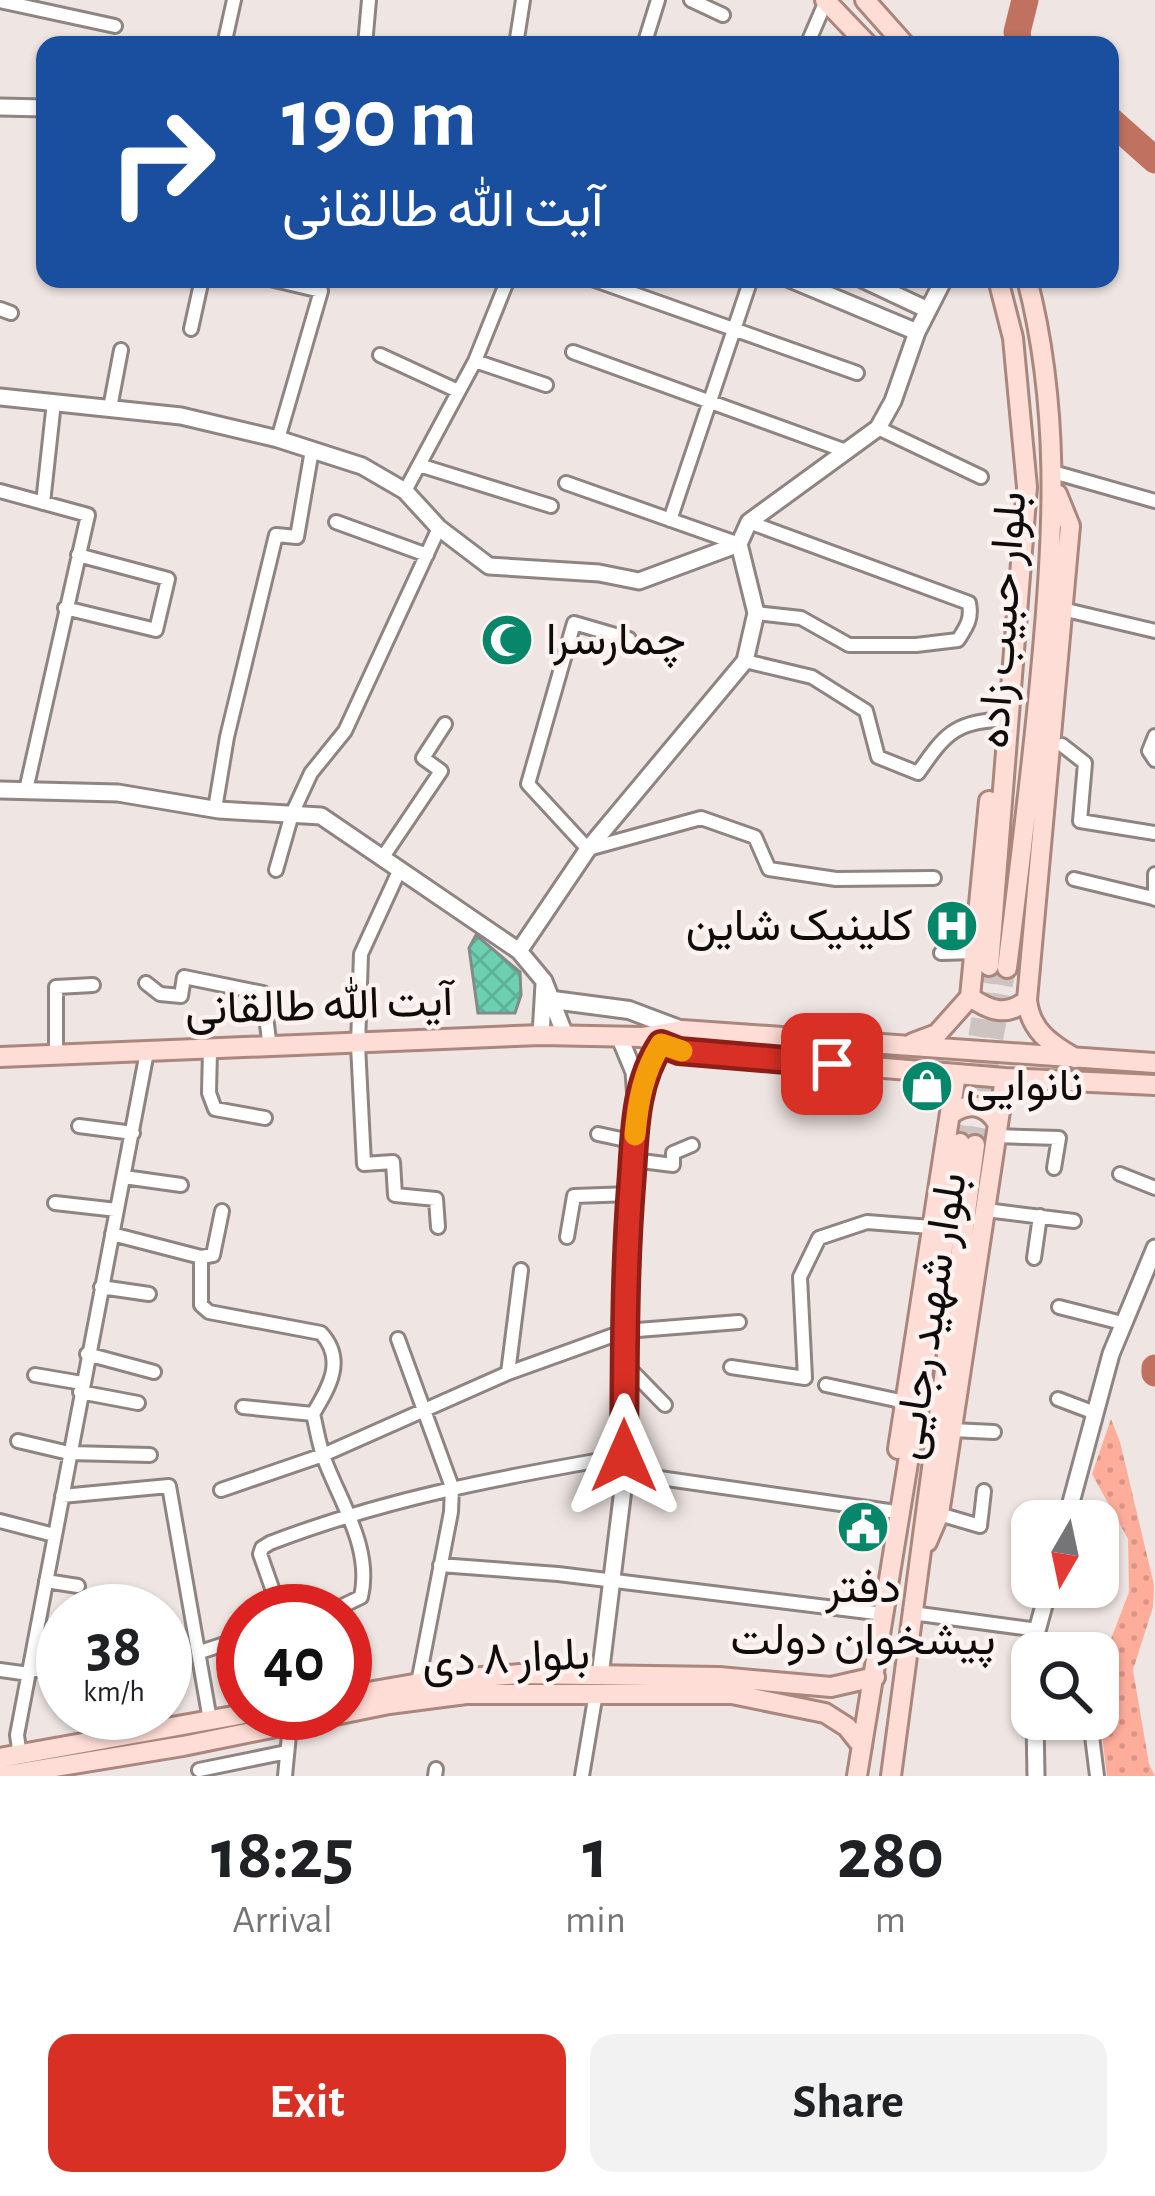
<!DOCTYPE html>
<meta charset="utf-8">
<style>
:root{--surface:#fff;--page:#f2f2f2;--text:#202124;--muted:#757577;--accent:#d93025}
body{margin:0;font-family:"Alegreya Sans",Vazirmatn,sans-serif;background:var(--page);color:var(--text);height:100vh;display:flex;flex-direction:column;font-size:45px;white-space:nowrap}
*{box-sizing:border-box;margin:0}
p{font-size:39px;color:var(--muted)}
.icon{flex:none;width:66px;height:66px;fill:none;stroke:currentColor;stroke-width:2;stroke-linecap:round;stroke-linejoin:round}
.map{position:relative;height:1776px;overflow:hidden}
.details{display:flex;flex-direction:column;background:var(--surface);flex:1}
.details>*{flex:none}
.banner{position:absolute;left:36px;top:36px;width:1083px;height:252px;border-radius:24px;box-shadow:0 3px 9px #0004;background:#1a4fa0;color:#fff;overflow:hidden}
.needle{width:78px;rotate:189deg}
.controls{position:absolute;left:1011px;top:1500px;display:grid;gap:24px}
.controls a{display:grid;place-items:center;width:108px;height:108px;border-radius:24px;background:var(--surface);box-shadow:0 3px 9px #0004;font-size:60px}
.speed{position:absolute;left:36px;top:1584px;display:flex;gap:24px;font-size:60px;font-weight:700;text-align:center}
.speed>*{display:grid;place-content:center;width:156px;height:156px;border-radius:50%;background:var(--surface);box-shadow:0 3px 9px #0004;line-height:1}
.speed small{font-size:30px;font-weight:400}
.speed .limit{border:18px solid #d22;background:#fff;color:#111}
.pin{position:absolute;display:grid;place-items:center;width:102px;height:102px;color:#fff;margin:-51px;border-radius:24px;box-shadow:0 6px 18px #0006}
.me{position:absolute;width:132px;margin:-66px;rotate:0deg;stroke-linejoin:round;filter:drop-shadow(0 0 9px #0008)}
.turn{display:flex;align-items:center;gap:42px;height:252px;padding:0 48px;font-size:54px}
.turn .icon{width:156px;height:156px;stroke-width:2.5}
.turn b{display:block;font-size:84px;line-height:102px}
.eta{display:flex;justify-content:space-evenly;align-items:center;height:204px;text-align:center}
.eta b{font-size:72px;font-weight:700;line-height:84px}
.primary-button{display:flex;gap:24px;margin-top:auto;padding:24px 48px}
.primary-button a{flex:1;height:138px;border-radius:24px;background:var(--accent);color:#fff;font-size:48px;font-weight:700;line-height:138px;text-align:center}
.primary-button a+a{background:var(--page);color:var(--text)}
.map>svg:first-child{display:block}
.park{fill:url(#park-dots)}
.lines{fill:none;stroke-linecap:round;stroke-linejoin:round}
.river{stroke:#c0715f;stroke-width:27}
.building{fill:url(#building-cross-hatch);stroke:#828b88;stroke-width:3}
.primary-tunnel{stroke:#cdc4c2;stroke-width:18;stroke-dasharray:18 9;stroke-linecap:butt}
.minor-casing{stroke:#8e8582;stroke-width:18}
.tertiary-casing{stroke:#8e8582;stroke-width:21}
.secondary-casing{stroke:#8e8582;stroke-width:22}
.primary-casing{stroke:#aa867d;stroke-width:24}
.minor{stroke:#fff;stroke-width:12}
.tertiary{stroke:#fff;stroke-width:15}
.secondary{stroke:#fff;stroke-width:16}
.primary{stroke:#feddd6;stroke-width:18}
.route-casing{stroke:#8d1f18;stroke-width:30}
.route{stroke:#d93025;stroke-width:21}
.slow{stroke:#f59e0b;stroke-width:21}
.labels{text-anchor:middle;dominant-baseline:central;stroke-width:9;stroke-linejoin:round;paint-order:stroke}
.street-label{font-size:45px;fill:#0f0c0b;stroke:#fcf2f0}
.poi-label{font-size:45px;fill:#0f0c0b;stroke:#fcf2f0;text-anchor:start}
</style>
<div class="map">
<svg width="1155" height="1776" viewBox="0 0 1155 1776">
<defs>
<pattern id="park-dots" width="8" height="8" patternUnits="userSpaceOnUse" patternTransform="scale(3)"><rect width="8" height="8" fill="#fead9b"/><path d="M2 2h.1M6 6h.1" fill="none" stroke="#d89484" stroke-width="1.8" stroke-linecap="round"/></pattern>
<pattern id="building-cross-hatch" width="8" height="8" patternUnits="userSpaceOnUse" patternTransform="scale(3)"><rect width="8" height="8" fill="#6dd0b1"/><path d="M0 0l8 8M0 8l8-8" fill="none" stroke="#5db197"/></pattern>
</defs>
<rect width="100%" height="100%" fill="#efe5e2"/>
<path class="park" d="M1111 1419 1120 1442 1154 1585 1153 1607 1133 1670 1149 1764 1155 1776H1107L1099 1712 1101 1665 1129 1592 1128 1539 1092 1474Z"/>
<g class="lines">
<path class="river" d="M1019 45 1017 32 1025 0
M1110 120 1155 160
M1155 1368V1373"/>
</g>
<path class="building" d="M476 935 520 972 521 995 515 1013H478L469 948Z"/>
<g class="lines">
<path class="primary-tunnel" d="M960 1143 989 966
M975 1145 1007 968"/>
<g class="minor-casing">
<path id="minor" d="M691 0 723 15
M0 1 115 26
M224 45 234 0
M365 45 369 0
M516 45 523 0
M644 45 658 0
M807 45 826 1
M270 279 321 291 278 439
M595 280 857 373
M0 309 11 313
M191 329 202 279
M573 352 843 450
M380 355 458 391
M475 361 546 385
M110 408 121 350
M878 428 981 477
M419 465 551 506
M1053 472 1155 501
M566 483 739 544
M0 491 88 515 26 790
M405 491 475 361 508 279
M43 503 54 402
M670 520 751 279
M336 522 427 555
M749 522 969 603C972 619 967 626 958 640L916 645H849L801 618 756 613
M65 608 156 630 168 579 78 555
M1062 609 1155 631
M629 639 574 623 528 784 588 849 701 818 755 837 769 869 836 879 934 878
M745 661 812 677 866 711 878 757 918 773C942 739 952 722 997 720
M1155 736 1149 751 1155 760
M1062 745 1085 763 1080 821 1155 833
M215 809 227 737 276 535 297 537 312 450
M383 857 441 771 423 758 445 724
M400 869 361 954 358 1045 364 1164 393 1162 395 1195 436 1199 438 1227
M276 870 292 814 311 773 345 731 439 528
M1155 874V899
M1074 879 1153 898
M941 953 975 952
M146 983 160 994 181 996 184 977 263 993 270 1048
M210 1050 209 1093 215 1109 265 1118
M56 1055V987L93 985
M79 1126 133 1133
M598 1134 635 1142
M996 1136 1059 1138 1054 1168
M633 1160 673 1165V1153L692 1145
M1120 1174 1155 1188
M124 1177 181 1185
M55 1203 117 1210
M986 1210 1074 1221
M112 1234 201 1257V1305L209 1312 321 1333C346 1360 329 1387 313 1414 317 1430 319 1446 325 1461 342 1505 372 1549 361 1597L332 1611
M567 1237 574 1196 631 1194
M201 1257 213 1255 222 1211
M1034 1258 1040 1216
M101 1287 149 1294
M1059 1307 1122 1323
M398 1339 452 1487 451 1512 418 1683
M87 1354 154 1372
M625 1364 665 1405
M731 1367 805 1378 800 1277 819 1238 867 1222 931 1227
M508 1373 521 1270
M35 1375 82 1383
M826 1385 905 1402
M80 1392 138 1403
M1058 1399 1095 1413
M243 1407 313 1414
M952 1430 994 1432
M18 1441 69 1453 150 1455
M625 1473 889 1511
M221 1490 323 1455 508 1373 625 1331 739 1322
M62 1496 169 1486 210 1720
M939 1514 980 1526 984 1491
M0 1521 54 1535
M440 1565 558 1574 884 1614
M46 1581 78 1586
M280 1611 260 1554 262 1548 270 1543C387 1498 502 1477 624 1456
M912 1613 1038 1630
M200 1652 243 1638
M30 1668 63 1674
M0 1670 29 1674
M1082 1719 1091 1728 1097 1776
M20 1756 17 1735 147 1052
M199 1770 287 1752
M285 1776 290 1725
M435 1776 436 1769
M582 1776 596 1693"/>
</g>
<g class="tertiary-casing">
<path id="tertiary" d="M0 107 45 108
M790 279 917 332
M862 279 928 310
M0 397 181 416 278 439 362 466 405 491 439 528 489 566 599 573 639 581 739 544
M739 544 749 522 878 428 893 401 917 332 944 279
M0 790 118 793 219 810 321 816 519 951 544 981 565 1035
M519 951 588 849 745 661 756 613 739 544
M541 1035 544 984
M641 1092 647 1071 661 1044
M1066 1521 1111 1354 1155 1248
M600 1676 625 1473V1276L637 1112 634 1072 619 1036
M1032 1688 1029 1660 1049 1587
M1035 1719 1036 1776"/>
</g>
<g class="secondary-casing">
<path id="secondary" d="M553 1000 629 1010 682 1030"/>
</g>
<g class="primary-casing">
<path id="primary" d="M825 0 868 45
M865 0 905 45
M1057 494 1070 526 1027 1000C1030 1030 1050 1044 1075 1058
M989 966 1027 487 1013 338 998 279
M1007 968C1020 865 1033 763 1042 660 1054 531 1060 406 1027 279
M970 997C990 1011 1007 1017 1027 1000
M642 1037 679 1051 1005 1078 1155 1085
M913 1043 937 1034 970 997 989 801
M0 1057 541 1035 642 1037 682 1030 1155 1063
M950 1115C968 1101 986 1104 998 1124
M898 1449 956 1074
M927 1542 939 1514 1005 1078
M345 1696 431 1681 520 1674 719 1677 831 1687 875 1677
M0 1758 250 1713
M0 1776 183 1746 389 1704 466 1694H732L825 1713 847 1727 862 1746
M857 1776 960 1143
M891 1776 975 1145"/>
</g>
<use href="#minor" class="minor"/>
<use href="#tertiary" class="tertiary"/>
<use href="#secondary" class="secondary"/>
<use href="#primary" class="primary"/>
</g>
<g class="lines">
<g class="route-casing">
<path id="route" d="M624 1456C625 1366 624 1277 631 1187 635 1139 633 1086 661 1044L679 1051 832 1064"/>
</g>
<use href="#route" class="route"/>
<path class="slow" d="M635 1135C638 1103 643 1072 661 1044L682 1051"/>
</g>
<defs>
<g id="mosque-disc" transform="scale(2.7)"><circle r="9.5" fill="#06876a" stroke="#fcf2f0"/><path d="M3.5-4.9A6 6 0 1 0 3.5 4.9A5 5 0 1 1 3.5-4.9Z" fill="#fff"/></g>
<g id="hospital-disc" transform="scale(2.7)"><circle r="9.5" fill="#06876a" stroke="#fcf2f0"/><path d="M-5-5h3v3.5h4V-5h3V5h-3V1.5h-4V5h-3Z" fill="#fff"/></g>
<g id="shop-disc" transform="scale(2.7)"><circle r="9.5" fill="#06876a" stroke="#fcf2f0"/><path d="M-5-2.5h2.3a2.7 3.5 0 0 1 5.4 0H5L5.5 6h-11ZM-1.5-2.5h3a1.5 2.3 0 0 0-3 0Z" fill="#fff"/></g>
<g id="civic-disc" transform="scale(2.7)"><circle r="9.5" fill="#06876a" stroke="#fcf2f0"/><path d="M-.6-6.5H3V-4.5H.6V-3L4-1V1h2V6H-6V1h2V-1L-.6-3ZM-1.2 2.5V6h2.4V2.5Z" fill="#fff"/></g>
</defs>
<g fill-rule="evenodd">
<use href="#mosque-disc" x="507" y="640"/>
<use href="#hospital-disc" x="952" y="926"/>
<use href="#shop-disc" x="927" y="1086"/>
<use href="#civic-disc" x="863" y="1527"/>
</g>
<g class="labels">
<g class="street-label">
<text transform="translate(1003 620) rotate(-86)">بلوار حبیب زاده</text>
<text transform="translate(319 1006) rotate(-2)">آیت الله طالقانی</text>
<text transform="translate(930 1316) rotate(-81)">بلوار شهید رجایی</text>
<text transform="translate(506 1659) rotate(-3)">بلوار ۸ دی</text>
</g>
<g class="poi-label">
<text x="546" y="640">چمارسرا</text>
<text x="913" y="926" text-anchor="end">کلینیک شاین</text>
<text x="966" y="1086">نانوایی</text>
<text x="863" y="1588" text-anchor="middle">دفتر<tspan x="863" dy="52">پیشخوان دولت</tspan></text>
</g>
</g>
</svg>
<div class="controls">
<a><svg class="needle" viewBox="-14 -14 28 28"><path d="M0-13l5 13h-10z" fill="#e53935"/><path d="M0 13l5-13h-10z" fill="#757577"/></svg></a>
<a><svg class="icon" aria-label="search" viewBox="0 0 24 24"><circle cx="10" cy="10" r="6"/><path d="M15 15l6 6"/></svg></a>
</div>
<div class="speed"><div>38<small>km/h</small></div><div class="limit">40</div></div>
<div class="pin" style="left:832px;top:1064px;background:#d93025"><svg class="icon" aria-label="arrive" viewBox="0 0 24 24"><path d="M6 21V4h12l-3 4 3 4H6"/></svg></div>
<svg class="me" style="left:624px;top:1456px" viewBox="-20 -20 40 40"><path d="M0-17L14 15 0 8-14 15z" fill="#d93025" stroke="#fff" stroke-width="4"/></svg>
<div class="banner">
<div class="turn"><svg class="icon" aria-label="right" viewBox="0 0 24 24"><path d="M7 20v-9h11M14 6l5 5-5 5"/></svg><div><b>190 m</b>آیت الله طالقانی</div></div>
</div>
</div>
<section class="details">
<div class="eta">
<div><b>18:25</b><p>Arrival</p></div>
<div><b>1</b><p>min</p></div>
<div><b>280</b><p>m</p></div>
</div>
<div class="primary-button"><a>Exit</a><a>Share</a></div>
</section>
